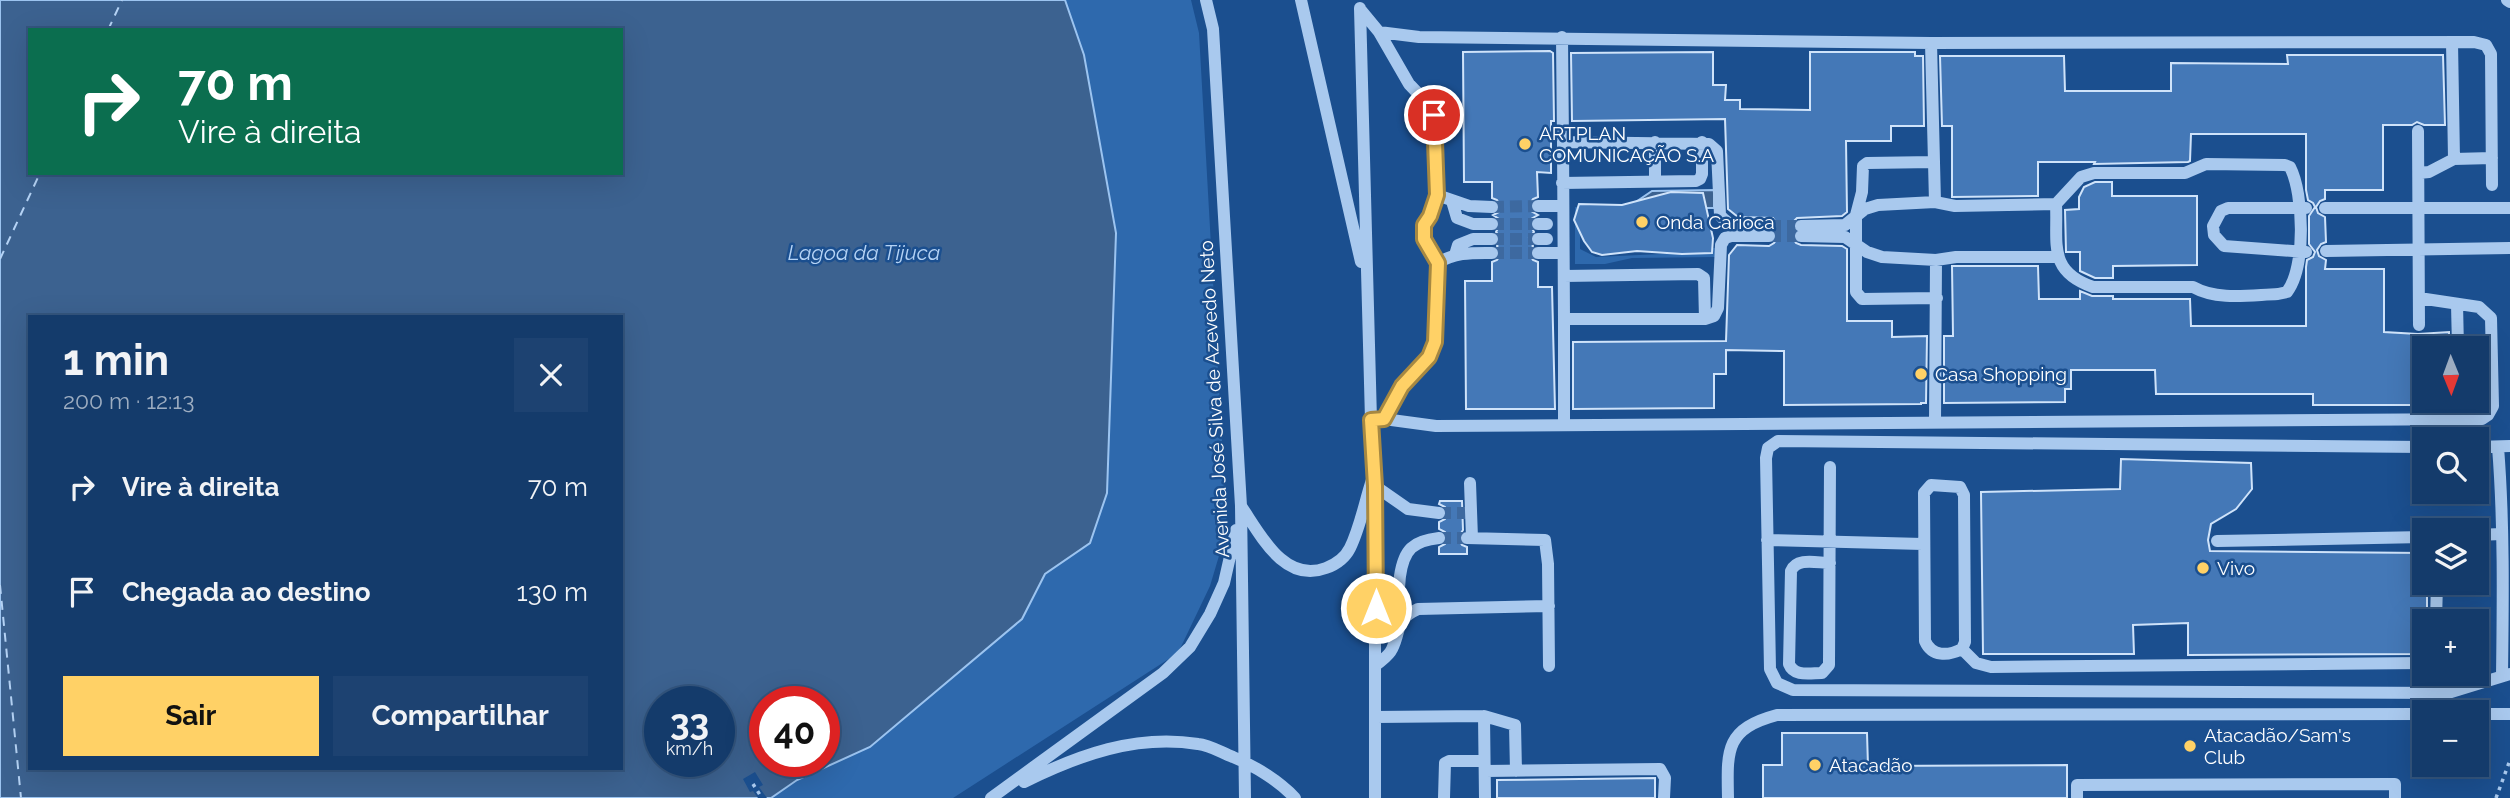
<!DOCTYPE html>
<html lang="pt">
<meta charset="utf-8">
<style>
:root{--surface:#143b6b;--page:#1d4271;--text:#f1f3f6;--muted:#9dadc1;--line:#33557e;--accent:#ffd166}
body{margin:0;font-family:Raleway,sans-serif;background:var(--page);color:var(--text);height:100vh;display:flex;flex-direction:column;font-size:26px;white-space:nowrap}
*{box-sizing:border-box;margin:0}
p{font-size:23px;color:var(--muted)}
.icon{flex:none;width:38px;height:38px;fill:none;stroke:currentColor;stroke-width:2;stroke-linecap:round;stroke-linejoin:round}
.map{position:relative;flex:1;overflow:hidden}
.drawer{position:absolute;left:28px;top:315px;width:595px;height:455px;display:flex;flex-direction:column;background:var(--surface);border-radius:0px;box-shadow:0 7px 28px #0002,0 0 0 2px var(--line)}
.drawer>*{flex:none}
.guide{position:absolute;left:28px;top:28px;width:595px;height:147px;border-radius:0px;box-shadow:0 7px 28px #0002,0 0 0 2px var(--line);background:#0b6e4f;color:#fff;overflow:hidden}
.needle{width:46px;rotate:179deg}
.buttons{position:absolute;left:2412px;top:336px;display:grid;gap:14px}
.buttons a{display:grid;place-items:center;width:77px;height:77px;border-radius:0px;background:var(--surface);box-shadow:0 7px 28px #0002,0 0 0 2px var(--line);font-size:35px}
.speed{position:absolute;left:644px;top:686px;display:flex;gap:14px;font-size:35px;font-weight:700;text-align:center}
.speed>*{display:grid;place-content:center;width:91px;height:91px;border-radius:50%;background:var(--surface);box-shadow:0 7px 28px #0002,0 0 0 2px var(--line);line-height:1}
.speed small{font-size:18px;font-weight:400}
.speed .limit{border:10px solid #d22;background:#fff;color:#111}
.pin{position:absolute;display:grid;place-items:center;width:60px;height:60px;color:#fff;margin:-30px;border:4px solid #fff;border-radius:50%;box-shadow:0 2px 7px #0007}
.me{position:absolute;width:77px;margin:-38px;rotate:0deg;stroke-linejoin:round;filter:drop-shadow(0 0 5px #0008)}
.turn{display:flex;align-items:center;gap:24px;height:147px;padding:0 35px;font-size:32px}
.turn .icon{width:91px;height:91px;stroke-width:2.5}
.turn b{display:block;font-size:49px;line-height:60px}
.round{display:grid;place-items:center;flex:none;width:74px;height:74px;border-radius:0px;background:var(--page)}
.headline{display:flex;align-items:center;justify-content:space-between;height:119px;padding:0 35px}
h1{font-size:42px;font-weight:700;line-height:52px}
.action{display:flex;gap:14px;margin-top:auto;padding:14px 35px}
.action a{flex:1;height:80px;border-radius:0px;background:var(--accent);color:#111;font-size:28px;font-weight:700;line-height:80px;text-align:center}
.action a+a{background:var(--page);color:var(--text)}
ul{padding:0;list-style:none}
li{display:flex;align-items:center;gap:21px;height:105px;padding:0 35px}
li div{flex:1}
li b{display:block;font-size:26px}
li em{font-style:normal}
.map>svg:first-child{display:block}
.green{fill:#2e69ad}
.water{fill:#3c6290;stroke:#9cc4f0;stroke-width:2;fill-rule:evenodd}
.pier{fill:#1b4f8f}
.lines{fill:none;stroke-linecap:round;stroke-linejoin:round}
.ferry{stroke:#b5d3f5;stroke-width:2;stroke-dasharray:9 7;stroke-linecap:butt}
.building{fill:#4478b7;stroke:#cfe3fa;stroke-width:2}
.minor-tunnel{stroke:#3d69a0;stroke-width:12;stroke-dasharray:12 6;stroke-linecap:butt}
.path{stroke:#a9c9ee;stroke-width:3.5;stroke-dasharray:3.5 5;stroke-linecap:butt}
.minor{stroke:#a9c9ee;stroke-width:12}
.route-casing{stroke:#a68842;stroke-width:18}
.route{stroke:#ffd166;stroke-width:12}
.poi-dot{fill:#ffd166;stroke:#1b4f8f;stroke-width:2.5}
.labels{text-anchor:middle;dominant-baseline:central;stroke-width:5;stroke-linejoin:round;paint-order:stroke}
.poi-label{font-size:19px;fill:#fff;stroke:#1b4f8f;text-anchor:start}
.street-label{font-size:19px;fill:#fff;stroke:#1b4f8f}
.water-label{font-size:21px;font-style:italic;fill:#b5d3f5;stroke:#1b4f8f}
</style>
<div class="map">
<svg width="2510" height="798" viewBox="0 0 2510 798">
<rect width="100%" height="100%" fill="#1b4f8f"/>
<path class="green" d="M1065 0H1191L1199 33 1227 529 1210 586 1178 653 953 798H771L797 780 870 747 1022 619 1045 574 1090 543 1116 233 1084 55Z
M1575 207H1580V249L1596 257 1705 252V248H1715V257L1632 258 1605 264H1575Z"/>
<path class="water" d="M0 0H1065L1084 55 1116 233 1107 493 1090 543 1045 574 1022 619 870 747 797 780 771 798H0ZM30 30H621V173H30ZM30 317H621V768H30ZM660 702H719V761H660ZM765 702H824V761H765Z
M1714 190V208H1627L1652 191Z"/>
<path class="pier" d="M755 772 763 785 759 787 767 798H758L753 791 750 792 743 779Z"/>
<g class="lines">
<path class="ferry" d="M108 30 122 0
M0 259 40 173
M0 585 21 798"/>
</g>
<path class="building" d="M1550 51 1553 53 1554 121H1551V173L1537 172 1538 197 1533 199 1529 205 1531 211 1538 215 1531 219 1529 223 1534 232 1529 238 1533 246 1529 254 1533 260 1538 262V287H1552L1555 409H1466L1465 281H1492V262L1497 260 1501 254 1497 246 1501 238 1496 232 1501 223 1499 219 1493 215 1499 212 1501 207 1497 200 1492 198V182H1464L1463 52Z
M1713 52V85H1726L1725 100H1740V109L1810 110V52H1915V56H1923L1924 126H1891V141H1846L1847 212 1842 216 1797 218 1793 222 1792 236 1796 243 1801 245 1842 246 1847 249V321H1892V337L1927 336 1926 403H1921V404L1784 405V351L1726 350V374H1714V408L1573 409V342L1726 341 1729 255 1737 245 1769 246 1774 243 1778 237V226L1773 218 1738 217 1728 209 1725 119 1572 121 1571 53Z
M2287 55H2443L2445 125H2424L2417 122 2412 125H2383V190H2325V199L2320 201 2316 207 2318 213 2325 217 2326 242 2321 244 2317 250 2319 256 2326 260 2325 269H2384V332L2418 334 2449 332V348H2424V405H2313V394H2156L2155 370H2071V389H2065V402L1944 403V336H1953L1952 266H2038L2039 299H2080V291L2092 296H2113V299H2190L2191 326H2306V267L2307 260 2313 257 2315 252 2309 244V216L2315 207 2313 203 2308 200 2306 190V134H2191L2190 161 2188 162 2094 164 2095 162H2038V196L1952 197V126H1942L1940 56H2064L2065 91H2171V63L2288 64Z
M2095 182H2112V196H2197V265L2113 266V278H2095L2080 271V252H2066L2065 210 2079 209V197L2084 187Z
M1671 192 1703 193 1713 238 1712 253 1682 254 1637 251 1602 255 1592 252 1584 241 1574 220 1579 204 1622 205Z
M2121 459 2251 463 2252 489 2236 509 2211 524 2208 540 2210 551 2424 553V583H2427V621H2424V654L2188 655V623L2133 625 2134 654H1983L1981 492 2120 489Z
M1440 501H1462L1463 530 1458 538 1462 545 1467 547V554H1439V547L1445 544 1448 537 1445 532 1439 529V522L1445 519 1448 513 1445 507 1439 504Z
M1782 733H1867L1868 766 2067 765V798H1763V765H1782Z
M1655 778V798H1497V780Z"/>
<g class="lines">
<path class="minor-tunnel" d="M1492 207 1538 206
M1492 224H1538
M1769 226H1801
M1769 236H1801
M1492 239H1538
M1492 253H1538
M1439 513H1467
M1439 538H1467"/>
<path class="path" d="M753 784 762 798
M2496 798 2510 760"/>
<path class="minor" d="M1206 0 1213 29 1241 506 1245 798
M1301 0 1361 262
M2507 0 2510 2
M1360 8 1371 420 1375 486V798
M1360 9 1379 32 1419 37 1931 43 2474 42 2486 45 2491 54 2492 185
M1379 32 1409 84 1429 105 1434 115 1437 195 1430 216 1424 225V239L1438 263 1435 342 1429 357 1402 386 1384 419
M1562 37 1563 142
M2452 42 2454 159
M1931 43 1935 202
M2418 131 2419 325
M1934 162 1867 163 1863 166 1862 192 1856 215V292L1862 299 1937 298
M2206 164 2285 165 2290 167C2304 194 2306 267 2287 292L2278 294C2250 295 2218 301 2193 287H2093C2047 271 2058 243 2056 204L2081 177 2094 173H2185Z
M2419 173 2429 172 2454 159 2492 158
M1655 182V142
M1562 183 1696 181 1700 179 1702 174V142
M1437 195 1469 206 1492 207
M1452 201 1457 218 1473 224H1492
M1538 206H1563
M2325 208H2510
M1538 224H1547
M1801 226 1845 225 1865 209 1878 205 1935 202 1955 206 2056 204
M1769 236H1731L1725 238 1721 245 1718 308 1714 316 1705 319H1564L1563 142 1709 144 1717 151 1720 215C1731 231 1752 226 1769 226
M1801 236 1845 237 1867 252 1882 257 1936 260 1956 257H2057
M1538 239H1547
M2326 251 2510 248
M2306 252 2224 246 2214 235 2213 226 2221 211 2228 208H2306
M1538 253H1563
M1455 255 1458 245 1473 239H1492
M1438 263C1455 252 1473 253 1492 253
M1564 276 1698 274 1704 278 1705 319
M2457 304 2458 348
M2458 401 2459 419
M1371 420 1384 419 1436 426 2482 419 2488 415 2493 406 2491 318 2479 307 2419 298
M1935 422 1936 260
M1564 424V319
M2424 447 1778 441 1768 448 1766 458 1770 669 1777 683 1793 690 2448 693 2510 674
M2476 447 2510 446
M2498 447C2504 523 2503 600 2502 676
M1830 467 1829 665 1822 673C1810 673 1794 677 1789 664L1791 571C1797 557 1817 563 1830 563
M1470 483 1472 538
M1931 485 1960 487 1964 495 1965 642 1962 649C1948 656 1932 657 1925 641L1924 493Z
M1375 486 1408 509 1439 513
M1241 506C1260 534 1284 584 1326 568 1337 564 1345 558 1350 548 1360 528 1365 501 1372 480
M2476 535 2502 534
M1467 538 1545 540 1548 564 1549 666
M1767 540 1923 544
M2217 541 2424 537
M1376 608C1383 606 1390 603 1395 597 1400 591 1399 584 1400 576 1404 549 1413 541 1439 538
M2436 621 2437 583
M1962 649 1976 663 1991 667 2424 663
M1376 665C1382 660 1389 656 1392 649 1402 629 1394 620 1418 609L1549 606
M2476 714H2510
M1484 716 1485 798
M1375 717 1484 716 1515 725 1516 771
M1485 771 1660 769 1665 778 1664 798
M1024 782C1079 755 1136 734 1198 744 1210 745 1222 753 1233 757 1255 766 1279 781 1295 798
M991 798 1163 673 1190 647 1210 614 1224 583 1236 530
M1444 798 1445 763 1449 761H1484
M1728 798C1727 750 1725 729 1777 715L2424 714
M2077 798V785L2395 784V798"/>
</g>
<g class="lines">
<g class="route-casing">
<path id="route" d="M1376 608 1375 486 1371 420 1384 419 1402 386 1429 357 1435 342 1438 263 1424 239V225L1430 216 1437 195 1434 115"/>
</g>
<use href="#route" class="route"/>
</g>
<g class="poi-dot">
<circle cx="1525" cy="144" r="7"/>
<circle cx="1642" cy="222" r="7"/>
<circle cx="1921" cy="374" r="7"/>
<circle cx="2203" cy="568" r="7"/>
<circle cx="2190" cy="746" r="7"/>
<circle cx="1815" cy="765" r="7"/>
</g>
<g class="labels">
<g class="poi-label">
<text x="1539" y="133">ARTPLAN<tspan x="1539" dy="22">COMUNICAÇÃO S.A</tspan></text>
<text x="1656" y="222">Onda Carioca</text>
<text x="1935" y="374">Casa Shopping</text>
<text x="2217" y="568">Vivo</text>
<text x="2204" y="735">Atacadão/Sam's<tspan x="2204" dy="22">Club</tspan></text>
<text x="1829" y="765">Atacadão</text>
</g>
<g class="street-label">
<text transform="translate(1214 399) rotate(-93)">Avenida José Silva de Azevedo Neto</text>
</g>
<g class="water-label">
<text x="864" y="252">Lagoa da Tijuca</text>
</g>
</g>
</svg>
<div class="buttons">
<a><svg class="needle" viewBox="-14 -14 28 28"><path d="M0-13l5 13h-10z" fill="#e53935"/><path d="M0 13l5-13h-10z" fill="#9dadc1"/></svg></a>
<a><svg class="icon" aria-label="search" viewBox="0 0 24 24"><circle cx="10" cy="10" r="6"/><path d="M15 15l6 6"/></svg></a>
<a><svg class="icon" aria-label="layers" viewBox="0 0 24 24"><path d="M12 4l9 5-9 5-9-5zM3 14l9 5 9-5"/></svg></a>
<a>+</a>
<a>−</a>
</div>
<div class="speed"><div>33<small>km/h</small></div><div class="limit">40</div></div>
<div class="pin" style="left:1434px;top:115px;background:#d93025"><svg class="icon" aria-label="arrive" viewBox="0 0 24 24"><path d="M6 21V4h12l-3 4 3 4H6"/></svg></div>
<svg class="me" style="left:1376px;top:608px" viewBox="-20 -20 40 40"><circle r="17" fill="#ffd166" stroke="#fff" stroke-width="3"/><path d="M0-11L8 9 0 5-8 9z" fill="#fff"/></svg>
<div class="guide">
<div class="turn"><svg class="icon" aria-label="right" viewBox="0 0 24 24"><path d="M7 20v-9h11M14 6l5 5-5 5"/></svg><div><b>70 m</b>Vire à direita</div></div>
</div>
<section class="drawer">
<div class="headline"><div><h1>1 min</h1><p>200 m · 12:13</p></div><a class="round"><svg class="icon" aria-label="close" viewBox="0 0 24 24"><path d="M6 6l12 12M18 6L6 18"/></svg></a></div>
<ul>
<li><svg class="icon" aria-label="right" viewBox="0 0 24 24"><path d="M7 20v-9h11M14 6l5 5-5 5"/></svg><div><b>Vire à direita</b></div><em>70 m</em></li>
<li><svg class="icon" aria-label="arrive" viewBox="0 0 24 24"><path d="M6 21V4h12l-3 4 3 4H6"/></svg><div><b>Chegada ao destino</b></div><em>130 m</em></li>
</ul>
<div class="action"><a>Sair</a><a>Compartilhar</a></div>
</section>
</div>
